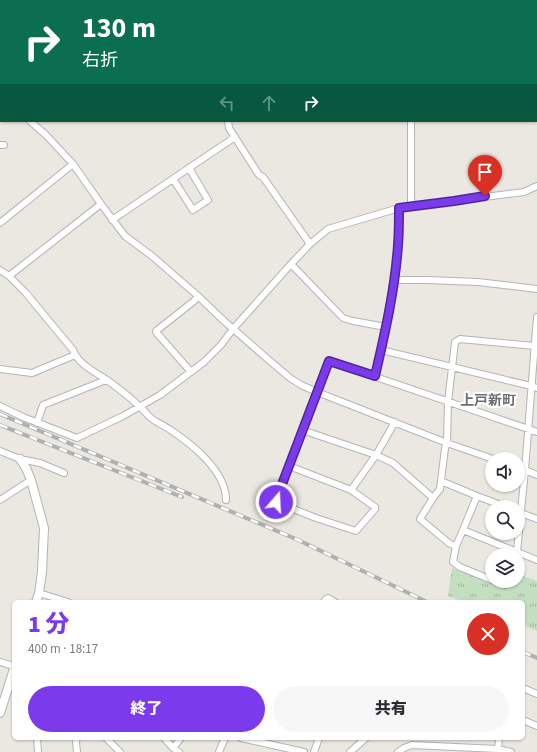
<!DOCTYPE html>
<html lang="ja">
<meta charset="utf-8">
<style>
:root{--surface:#fff;--page:#f7f7f7;--text:#2b2b33;--muted:#7c7c81;--accent:#7c3aed}
body{margin:0;font-family:"Source Sans 3","Noto Sans JP",sans-serif;background:var(--page);color:var(--text);height:100vh;display:flex;flex-direction:column;font-size:15px;white-space:nowrap}
*{box-sizing:border-box;margin:0}
p{font-size:13px;color:var(--muted)}
.icon{flex:none;width:22px;height:22px;fill:none;stroke:currentColor;stroke-width:2;stroke-linecap:round;stroke-linejoin:round}
.map{position:relative;flex:1;overflow:hidden}
.drawer{position:absolute;left:12px;top:600px;width:513px;height:140px;display:flex;flex-direction:column;background:var(--surface);border-radius:6px;box-shadow:0 1px 3px #0004}
.drawer>*{flex:none}
.hud{position:absolute;left:0px;top:0px;width:537px;height:122px;box-shadow:0 1px 3px #0004;background:#0b6e4f;color:#fff;overflow:hidden}
.fabs{position:absolute;left:485px;top:452px;display:grid;gap:8px}
.fabs a{display:grid;place-items:center;width:40px;height:40px;border-radius:50%;background:var(--surface);box-shadow:0 1px 3px #0004;font-size:20px}
.pin{position:absolute;display:grid;place-items:center;width:34px;height:34px;color:#fff;margin:-41px -17px;border-radius:50% 50% 50% 0;rotate:-45deg;box-shadow:0 0 4px #0007}
.pin .icon{rotate:45deg}
.me{position:absolute;width:44px;margin:-22px;rotate:19deg;stroke-linejoin:round;filter:drop-shadow(0 0 3px #0008)}
.turn{display:flex;align-items:center;gap:14px;height:84px;padding:0 16px;font-size:18px}
.turn .icon{width:52px;height:52px;stroke-width:2.5}
.turn b{display:block;font-size:28px;line-height:34px}
.lanes{display:flex;align-items:center;height:38px;padding:0 16px;background:#0003;justify-content:center;gap:20px;direction:ltr}
.lanes .off{opacity:.35}
.round{display:grid;place-items:center;flex:none;width:42px;height:42px;border-radius:21px;background:var(--page)}
.headline{display:flex;align-items:center;justify-content:space-between;height:68px;padding:0 16px}
h1{font-size:24px;font-weight:800;line-height:30px;color:var(--accent)}
.button{display:flex;gap:8px;margin-top:auto;padding:8px 16px}
.button a{flex:1;height:46px;border-radius:24px;background:var(--accent);color:#fff;font-size:16px;font-weight:800;line-height:46px;text-align:center}
.button a+a{background:var(--page);color:var(--text)}
.map>svg:first-child{display:block}
.grass{fill:url(#grass-tufts)}
.lines{fill:none;stroke-linecap:round;stroke-linejoin:round}
.minor-casing{stroke:#b2b4b7;stroke-width:8}
.tertiary-casing{stroke:#b2b4b7;stroke-width:10}
.minor{stroke:#fff;stroke-width:6}
.tertiary{stroke:#fff;stroke-width:8}
.rail-casing{stroke:#afb0b0;stroke-width:4}
.rail{stroke:#fff;stroke-width:2.5;stroke-dasharray:8;stroke-linecap:butt}
.route-casing{stroke:#51269a;stroke-width:10}
.route{stroke:#7c3aed;stroke-width:7}
.labels{text-anchor:middle;dominant-baseline:central;stroke-width:4;stroke-linejoin:round;paint-order:stroke}
.quarter-label{font-size:14px;font-weight:bold;fill:#6b6f72;stroke:#fff}
</style>
<div class="map">
<svg width="537" height="752" viewBox="0 0 537 752">
<defs>
<pattern id="grass-tufts" width="24" height="20" patternUnits="userSpaceOnUse"><rect width="24" height="20" fill="#c3dfc0"/><path d="M3 7l-1-3M5 7V3M7 7l1-3M15 17l-1-3M17 17v-4M19 17l1-3" fill="none" stroke="#a1b89f"/></pattern>
</defs>
<rect width="100%" height="100%" fill="#ebe8e1"/>
<path class="grass" d="M452 568 507 588 510 581H518V574L537 581V631L523 625V602H464L448 596Z"/>
<g class="lines">
<g class="minor-casing">
<path id="minor" d="M130 0 133 1
M249 0 262 1
M413 0 422 1
M143 1V0
M158 1V0
M211 1 215 0
M285 1V0
M324 1 330 0
M500 1 507 0
M0 74 1 76
M536 93H537
M30 121 46 135 73 164 101 204 125 236 152 256 198 296 224 321 270 361 290 378 301 385 317 392 447 443 493 459
M228 121 229 128 259 175 263 177 310 244
M0 145H4
M173 179 193 210 208 200 189 168
M101 204 9 276 25 292 73 350C78 364 95 372 107 380 118 388 130 397 140 407 144 410 147 415 151 418 156 422 163 425 169 429 192 444 226 471 226 500
M411 206V121
M112 220 235 137
M0 223 73 164
M291 264 343 318 353 321 386 327
M0 270 9 276
M395 280H427L478 282 537 289
M537 317 525 470 517 552 537 560
M381 350 531 386 537 388
M0 369 32 373 75 355
M191 372 156 332V331L194 301 198 296
M375 376C386 333 395 289 398 245 399 232 399 220 399 208
M0 406 23 417 77 438 123 416 160 395 204 362 221 345 233 329 291 264 310 244 328 229 399 208 524 192 537 186
M37 423 43 405 106 380
M302 430 376 455 393 463 433 498 420 519 450 544 456 546 463 530 477 496 441 481 440 489 433 498
M0 451 20 459 40 463 64 473
M289 466 351 490 375 507V509L356 531 316 518 276 502 275 500 329 361 537 432
M518 467 537 475
M441 481 445 448 447 443 448 402 455 342 460 339 535 346
M351 490 376 455 395 422
M477 496 506 507
M0 500 31 480
M518 512 537 519
M463 530 517 552 516 555
M456 546 453 562 460 567 492 580
M495 581 505 585 506 581
M39 593 68 602
M324 602 326 599 328 598 335 602
M0 662 14 666
M523 688 537 694
M523 720 537 726
M37 738 38 752
M77 738 76 742 77 752
M106 738 120 752
M164 738 173 748 179 752
M241 738 304 752
M173 748 181 738
M498 749 499 738
M219 752 225 738
M314 752 319 738
M350 752 366 738
M398 752 404 748 412 745 498 749 511 752"/>
</g>
<g class="tertiary-casing">
<path id="tertiary" d="M20 459 26 468 31 480 44 528 42 572 39 593 36 602
M0 713 14 669"/>
</g>
<use href="#minor" class="minor"/>
<use href="#tertiary" class="tertiary"/>
<g class="rail-casing">
<path id="rail" d="M0 414 296 539 342 561 427 602
M0 425 182 497
M523 652 537 658"/>
</g>
<use href="#rail" class="rail"/>
</g>
<g class="lines">
<g class="route-casing">
<path id="route" d="M276 502V500L329 361 375 376C385 333 395 289 398 245 399 233 399 220 399 208L454 201 485 196"/>
</g>
<use href="#route" class="route"/>
</g>
<g class="labels">
<g class="quarter-label">
<text x="488" y="401">上戸新町</text>
</g>
</g>
</svg>
<div class="fabs">
<a><svg class="icon" aria-label="sound" viewBox="0 0 24 24"><path d="M4 9h4l5-4v14l-5-4H4zM17 9q2 3 0 6"/></svg></a>
<a><svg class="icon" aria-label="search" viewBox="0 0 24 24"><circle cx="10" cy="10" r="6"/><path d="M15 15l6 6"/></svg></a>
<a><svg class="icon" aria-label="layers" viewBox="0 0 24 24"><path d="M12 4l9 5-9 5-9-5zM3 14l9 5 9-5"/></svg></a>
</div>
<div class="pin" style="left:485px;top:196px;background:#d93025"><svg class="icon" aria-label="arrive" viewBox="0 0 24 24"><path d="M6 21V4h12l-3 4 3 4H6"/></svg></div>
<svg class="me" style="left:276px;top:502px" viewBox="-20 -20 40 40"><circle r="17" fill="#7c3aed" stroke="#fff" stroke-width="3"/><path d="M0-11L8 9 0 5-8 9z" fill="#fff"/></svg>
<div class="hud">
<div class="turn"><svg class="icon" aria-label="right" viewBox="0 0 24 24"><path d="M7 20v-9h11M14 6l5 5-5 5"/></svg><div><b>130 m</b>右折</div></div>
<div class="lanes"><svg class="icon off" aria-label="left" viewBox="0 0 24 24"><path d="M17 20v-9H6M10 6l-5 5 5 5"/></svg><svg class="icon off" aria-label="ahead" viewBox="0 0 24 24"><path d="M12 20V5M6 11l6-6 6 6"/></svg><svg class="icon" aria-label="right" viewBox="0 0 24 24"><path d="M7 20v-9h11M14 6l5 5-5 5"/></svg></div>
</div>
<section class="drawer">
<div class="headline"><div><h1>1 分</h1><p>400 m · 18:17</p></div><a class="round" style="background:#d93025;color:#fff"><svg class="icon" aria-label="close" viewBox="0 0 24 24"><path d="M6 6l12 12M18 6L6 18"/></svg></a></div>
<div class="button"><a>終了</a><a>共有</a></div>
</section>
</div>
